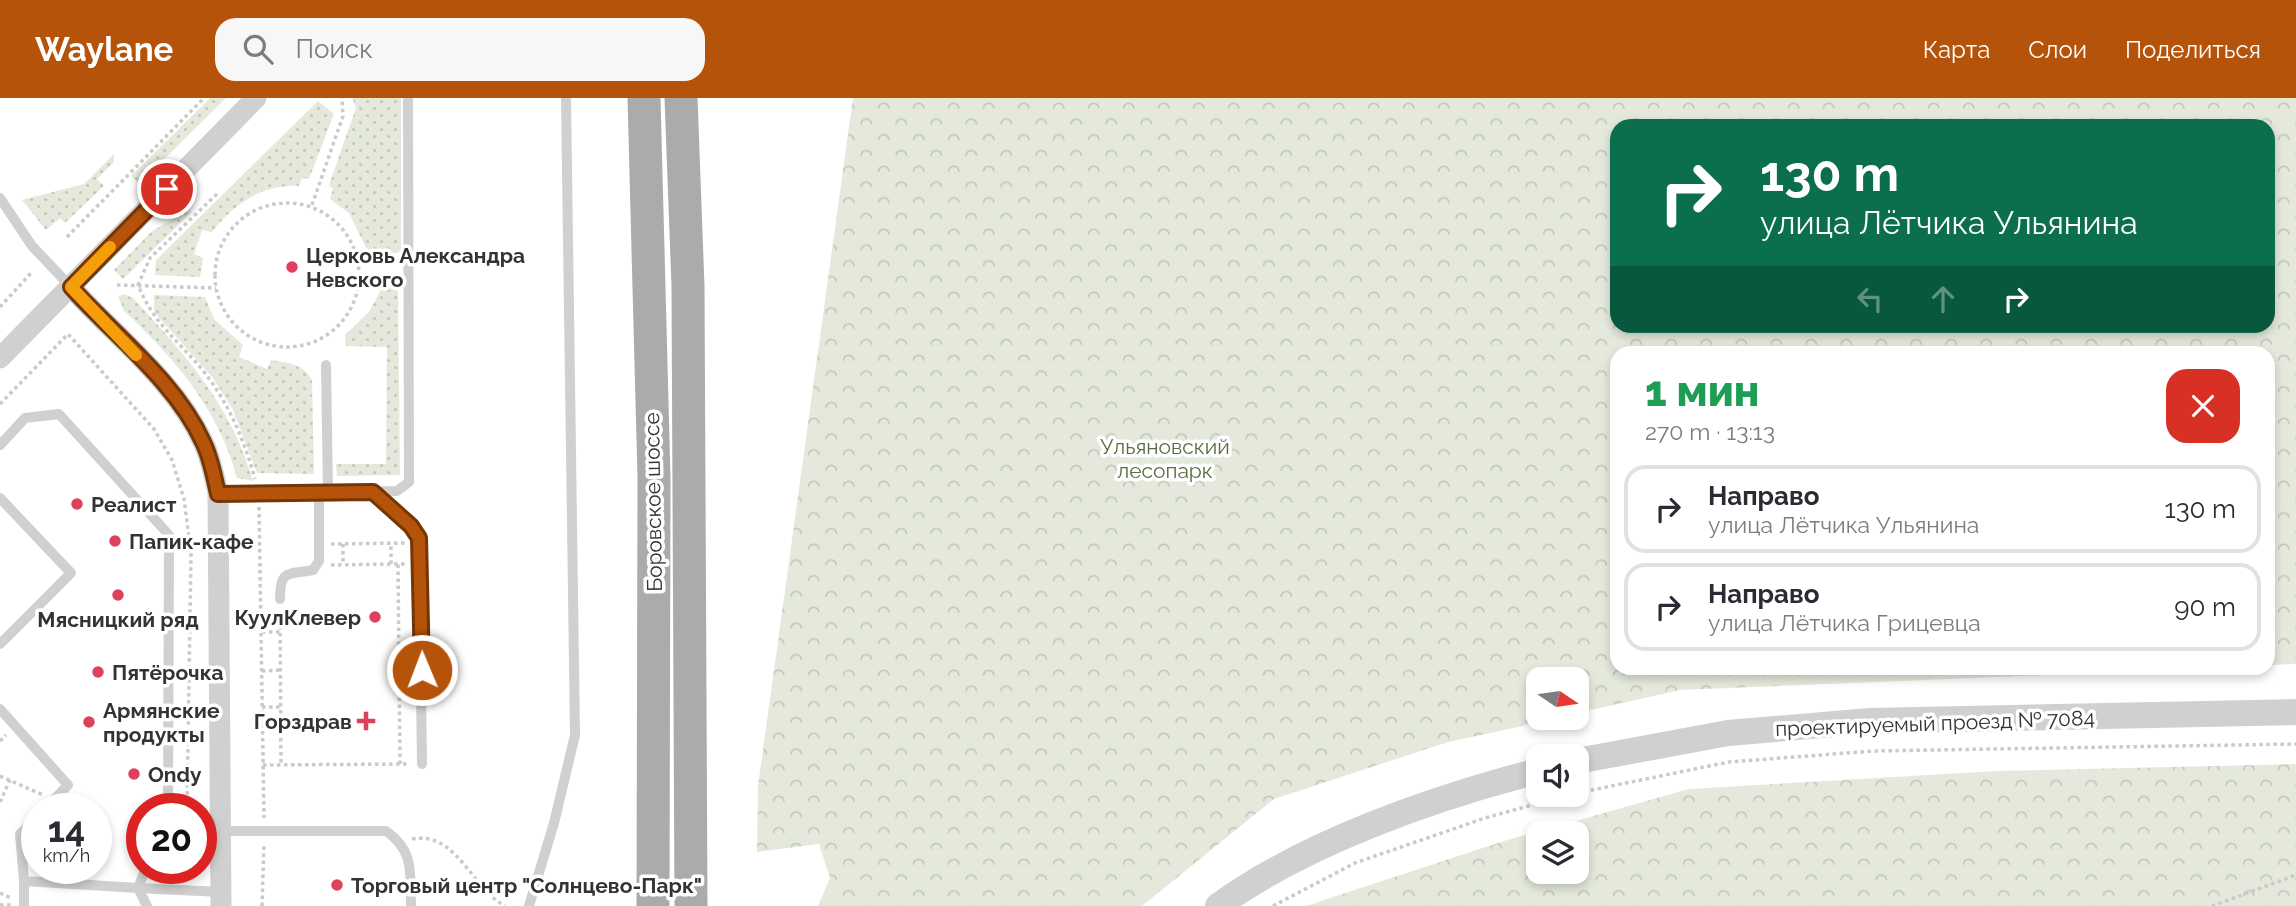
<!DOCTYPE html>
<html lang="ru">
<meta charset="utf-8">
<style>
:root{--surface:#fff;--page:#f7f7f7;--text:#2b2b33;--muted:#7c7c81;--line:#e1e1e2;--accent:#b45309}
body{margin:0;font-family:Raleway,sans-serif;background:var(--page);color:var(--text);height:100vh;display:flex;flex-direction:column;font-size:26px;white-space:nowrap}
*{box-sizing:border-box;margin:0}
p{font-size:23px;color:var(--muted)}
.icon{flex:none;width:38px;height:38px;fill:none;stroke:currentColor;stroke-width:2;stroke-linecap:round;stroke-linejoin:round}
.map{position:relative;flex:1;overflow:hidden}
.details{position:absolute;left:1610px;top:248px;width:665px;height:329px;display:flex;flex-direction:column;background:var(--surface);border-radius:21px;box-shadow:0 4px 10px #0003}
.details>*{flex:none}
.hud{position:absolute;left:1610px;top:21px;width:665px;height:214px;border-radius:21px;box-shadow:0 4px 10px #0003;background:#0b6e4f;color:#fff;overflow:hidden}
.needle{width:46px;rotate:103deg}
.tools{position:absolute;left:1526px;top:569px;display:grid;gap:14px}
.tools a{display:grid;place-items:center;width:63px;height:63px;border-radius:14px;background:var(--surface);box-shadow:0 4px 10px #0003;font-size:35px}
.speed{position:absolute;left:21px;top:695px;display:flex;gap:14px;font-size:35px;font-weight:700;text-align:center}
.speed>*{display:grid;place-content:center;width:91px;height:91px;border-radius:50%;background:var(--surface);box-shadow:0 4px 10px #0003;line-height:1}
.speed small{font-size:18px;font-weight:400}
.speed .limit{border:10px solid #d22;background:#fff;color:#111}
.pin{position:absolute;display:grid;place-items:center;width:60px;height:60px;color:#fff;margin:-30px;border:4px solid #fff;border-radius:50%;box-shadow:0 2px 7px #0007}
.me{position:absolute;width:77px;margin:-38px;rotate:359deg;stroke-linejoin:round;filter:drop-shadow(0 0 5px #0008)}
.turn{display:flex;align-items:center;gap:24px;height:147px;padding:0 35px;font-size:32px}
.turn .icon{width:91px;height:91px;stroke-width:2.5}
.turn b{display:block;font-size:49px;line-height:60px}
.lanes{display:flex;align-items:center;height:66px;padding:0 35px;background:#0003;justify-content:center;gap:35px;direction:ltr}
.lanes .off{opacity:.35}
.round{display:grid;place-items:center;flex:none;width:74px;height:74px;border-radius:21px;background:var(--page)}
.headline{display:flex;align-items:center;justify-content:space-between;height:119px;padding:0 35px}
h1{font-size:42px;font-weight:800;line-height:52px;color:#1e9e55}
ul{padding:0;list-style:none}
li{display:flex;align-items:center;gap:21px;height:88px;margin:0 14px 10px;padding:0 21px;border:4px solid var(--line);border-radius:21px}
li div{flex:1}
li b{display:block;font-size:26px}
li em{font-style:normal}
header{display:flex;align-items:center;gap:42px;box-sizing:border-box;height:98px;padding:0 35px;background:var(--accent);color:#fff}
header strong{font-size:33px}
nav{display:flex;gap:38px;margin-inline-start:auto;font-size:24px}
.search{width:490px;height:63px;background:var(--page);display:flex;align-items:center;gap:18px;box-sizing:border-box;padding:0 24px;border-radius:21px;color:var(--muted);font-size:26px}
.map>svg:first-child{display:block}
.green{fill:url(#green-dots)}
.forest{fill:url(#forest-crowns);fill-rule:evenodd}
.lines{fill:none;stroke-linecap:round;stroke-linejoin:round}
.path{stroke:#cacaca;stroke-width:3.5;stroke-dasharray:3.5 3.5;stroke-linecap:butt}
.service{stroke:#d0d0d0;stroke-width:10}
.minor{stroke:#d0d0d0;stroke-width:21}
.tertiary{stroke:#d0d0d0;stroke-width:26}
.primary{stroke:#ababab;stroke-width:33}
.route-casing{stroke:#753606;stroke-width:18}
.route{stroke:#b45309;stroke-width:12}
.slow{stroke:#f59e0b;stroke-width:12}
.poi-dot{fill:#dd415c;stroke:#fff;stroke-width:2.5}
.labels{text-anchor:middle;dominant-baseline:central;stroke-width:7;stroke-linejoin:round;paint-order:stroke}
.poi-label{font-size:21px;font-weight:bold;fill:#333;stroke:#fff;text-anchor:start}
.park-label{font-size:21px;fill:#5a6d41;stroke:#fff}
.street-label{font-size:21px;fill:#333;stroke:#fff}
</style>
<header>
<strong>Waylane</strong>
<div class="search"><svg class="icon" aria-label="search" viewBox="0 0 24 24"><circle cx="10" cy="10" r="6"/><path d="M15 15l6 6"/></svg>Поиск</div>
<nav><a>Карта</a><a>Слои</a><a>Поделиться</a></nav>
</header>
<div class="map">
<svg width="2296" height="808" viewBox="0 0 2296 808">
<defs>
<pattern id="green-dots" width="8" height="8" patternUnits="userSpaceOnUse" patternTransform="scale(1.75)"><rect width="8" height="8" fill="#e4e9dc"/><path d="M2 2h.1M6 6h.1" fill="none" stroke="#c4c8bd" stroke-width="1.8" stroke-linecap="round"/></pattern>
<pattern id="forest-crowns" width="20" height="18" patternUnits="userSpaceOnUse" patternTransform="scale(1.75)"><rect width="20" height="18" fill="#e4e9dc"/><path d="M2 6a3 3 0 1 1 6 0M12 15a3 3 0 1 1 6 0" fill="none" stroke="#c4c8bd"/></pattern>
</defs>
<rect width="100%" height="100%" fill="#fff"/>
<path class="green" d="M210 0H226L139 86 131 78Z
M352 0H401V153L373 164 349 115 330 101 333 91 329 87 356 10Z
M318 3 334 16 309 81 302 80 299 88C262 86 234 106 212 134L202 132 194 156 203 160 200 179 155 177 156 162Z
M114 56V64L97 81 104 88 65 125 60 120 46 132 22 102 84 86Z
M189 111 192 114 123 181 114 172 151 134Z
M382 190H398L400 377 337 378 336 366H386L387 249 346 248 345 237 369 214Z
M124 196 133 200C187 259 230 305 253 383L237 380C219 312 174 259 124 213L118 198Z
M154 197 205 199 214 221 243 247 239 259 267 271 271 262C288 265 305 266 312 283L314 376 257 375 233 312 213 280 154 214Z"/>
<path class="forest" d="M853 0H2296V566L2268 567V256H1617V570L2194 571 1680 592 1577 615V581H1538V620H1559L1448 644 1274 701 1142 808H818L830 780 819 746 757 754 758 688ZM1617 28H2268V228H1617Z
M2296 666V808H1306L1504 743 1689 691 1997 673ZM1538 735H1577V774H1538Z"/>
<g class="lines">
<path class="path" d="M217 96 150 160 138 187C153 224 175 240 200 269 227 301 244 341 255 381
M215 177a72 72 0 1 1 144 0a72 72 0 1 1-144 0Z
M312 107 343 18 342 0
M67 139 204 0
M117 187 216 190
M0 209 31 175
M0 306 68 236 154 331 172 362 184 401 191 455 187 710
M259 409 264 720
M331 446 408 445
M343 446V467
M391 466V446
M331 467 398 466
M280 514 281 667
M262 534H280
M262 573 281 572
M262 609H281
M0 643 6 637
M400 666 398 466H407
M263 667 409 666
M0 678 43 697
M1577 695 1729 664 1873 653 2296 646
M0 704 10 682
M412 741C457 733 471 790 505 808
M0 795 11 800
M0 807H12
M262 808 264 745
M1273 808 1355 765 1485 720 1572 696
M2212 808 2296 777"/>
<path class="service" d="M0 100 32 148 71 189
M326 267 328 395
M0 347 25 320 59 316 169 437 168 710
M373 394 411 428 419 440 422 666
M218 395 397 393 409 384 408 0
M0 400 71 475 0 546
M280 501C280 470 289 477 313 472L319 463V395
M0 611 68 687 46 710
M37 720 20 736 24 783 138 790 147 808
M220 733H386C415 753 410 776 411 808
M146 770 138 790 221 794
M24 783V808
M529 808 554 725 575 637 566 0"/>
<path class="minor" d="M71 189C115 238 175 283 203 344 211 360 214 378 218 395L221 808
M0 260 256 0"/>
<path class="tertiary" d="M1577 663 1728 635 1870 623 2296 614
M1218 808C1306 744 1434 700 1538 673"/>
<path class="primary" d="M644 0 654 380 653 808
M681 0 688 188 691 808"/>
</g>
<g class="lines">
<g class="route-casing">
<path id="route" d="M167 91 71 189C115 238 175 283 203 344 211 360 214 378 218 396L373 394 411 428 419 440 422 572"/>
</g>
<use href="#route" class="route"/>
<path class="slow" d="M110 149 71 189 136 257"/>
</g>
<g class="poi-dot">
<circle cx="292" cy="169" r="7"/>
<circle cx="77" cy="406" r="7"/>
<circle cx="115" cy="443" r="7"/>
<circle cx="118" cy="497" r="7"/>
<circle cx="375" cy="519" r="7"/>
<circle cx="98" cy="574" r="7"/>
<path d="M362.5 612.5h7v7h7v7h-7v7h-7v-7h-7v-7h7z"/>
<circle cx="89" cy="624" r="7"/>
<circle cx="134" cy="676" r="7"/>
<circle cx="337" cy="787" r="7"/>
</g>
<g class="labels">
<g class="poi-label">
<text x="306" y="157">Церковь Александра<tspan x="306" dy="24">Невского</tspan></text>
<text x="91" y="406">Реалист</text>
<text x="129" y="443">Папик-кафе</text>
<text x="361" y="519" text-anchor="end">КуулКлевер</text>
<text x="118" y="521" text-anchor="middle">Мясницкий ряд</text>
<text x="112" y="574">Пятёрочка</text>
<text x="103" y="612">Армянские<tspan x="103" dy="24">продукты</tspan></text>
<text x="352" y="623" text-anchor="end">Горздрав</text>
<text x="148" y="676">Ondy</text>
<text x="351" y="787">Торговый центр "Солнцево-Парк"</text>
</g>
<g class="park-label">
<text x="1165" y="348">Ульяновский<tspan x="1165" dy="24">лесопарк</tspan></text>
</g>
<g class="street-label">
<text transform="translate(653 404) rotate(-91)">Боровское шоссе</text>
<text transform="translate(1935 625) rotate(-2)">проектируемый проезд № 7084</text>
</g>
</g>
</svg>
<div class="tools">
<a><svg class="needle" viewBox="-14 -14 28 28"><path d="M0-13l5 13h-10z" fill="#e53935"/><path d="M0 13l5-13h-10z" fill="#7c7c81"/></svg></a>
<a><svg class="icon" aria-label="sound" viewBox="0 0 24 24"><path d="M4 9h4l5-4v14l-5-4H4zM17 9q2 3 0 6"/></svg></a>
<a><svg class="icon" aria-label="layers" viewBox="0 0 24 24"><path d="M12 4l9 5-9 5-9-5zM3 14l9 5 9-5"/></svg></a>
</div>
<div class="speed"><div>14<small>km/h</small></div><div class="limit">20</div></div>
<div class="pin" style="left:167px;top:91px;background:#d93025"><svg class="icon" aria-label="arrive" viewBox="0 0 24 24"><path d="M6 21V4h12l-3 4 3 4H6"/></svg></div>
<svg class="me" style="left:422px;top:572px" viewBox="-20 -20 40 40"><circle r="17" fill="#b45309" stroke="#fff" stroke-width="3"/><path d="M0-11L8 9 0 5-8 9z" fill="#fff"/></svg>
<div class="hud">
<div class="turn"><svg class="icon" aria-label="right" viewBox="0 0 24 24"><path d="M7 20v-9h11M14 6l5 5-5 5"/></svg><div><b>130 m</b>улица Лётчика Ульянина</div></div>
<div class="lanes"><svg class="icon off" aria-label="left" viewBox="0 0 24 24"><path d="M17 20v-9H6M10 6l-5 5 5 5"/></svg><svg class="icon off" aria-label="ahead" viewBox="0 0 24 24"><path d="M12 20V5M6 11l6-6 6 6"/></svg><svg class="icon" aria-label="right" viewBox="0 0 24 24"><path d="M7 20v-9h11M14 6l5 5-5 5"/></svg></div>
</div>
<section class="details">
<div class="headline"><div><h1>1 мин</h1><p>270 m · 13:13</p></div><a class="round" style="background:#d93025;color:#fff"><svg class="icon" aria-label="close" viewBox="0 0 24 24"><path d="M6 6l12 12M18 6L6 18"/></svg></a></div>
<ul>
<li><svg class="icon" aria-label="right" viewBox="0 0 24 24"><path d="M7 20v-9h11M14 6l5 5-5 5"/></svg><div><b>Направо</b><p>улица Лётчика Ульянина</p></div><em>130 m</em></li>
<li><svg class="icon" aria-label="right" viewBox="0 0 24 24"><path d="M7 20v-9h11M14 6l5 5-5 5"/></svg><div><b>Направо</b><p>улица Лётчика Грицевца</p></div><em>90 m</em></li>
</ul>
</section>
</div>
